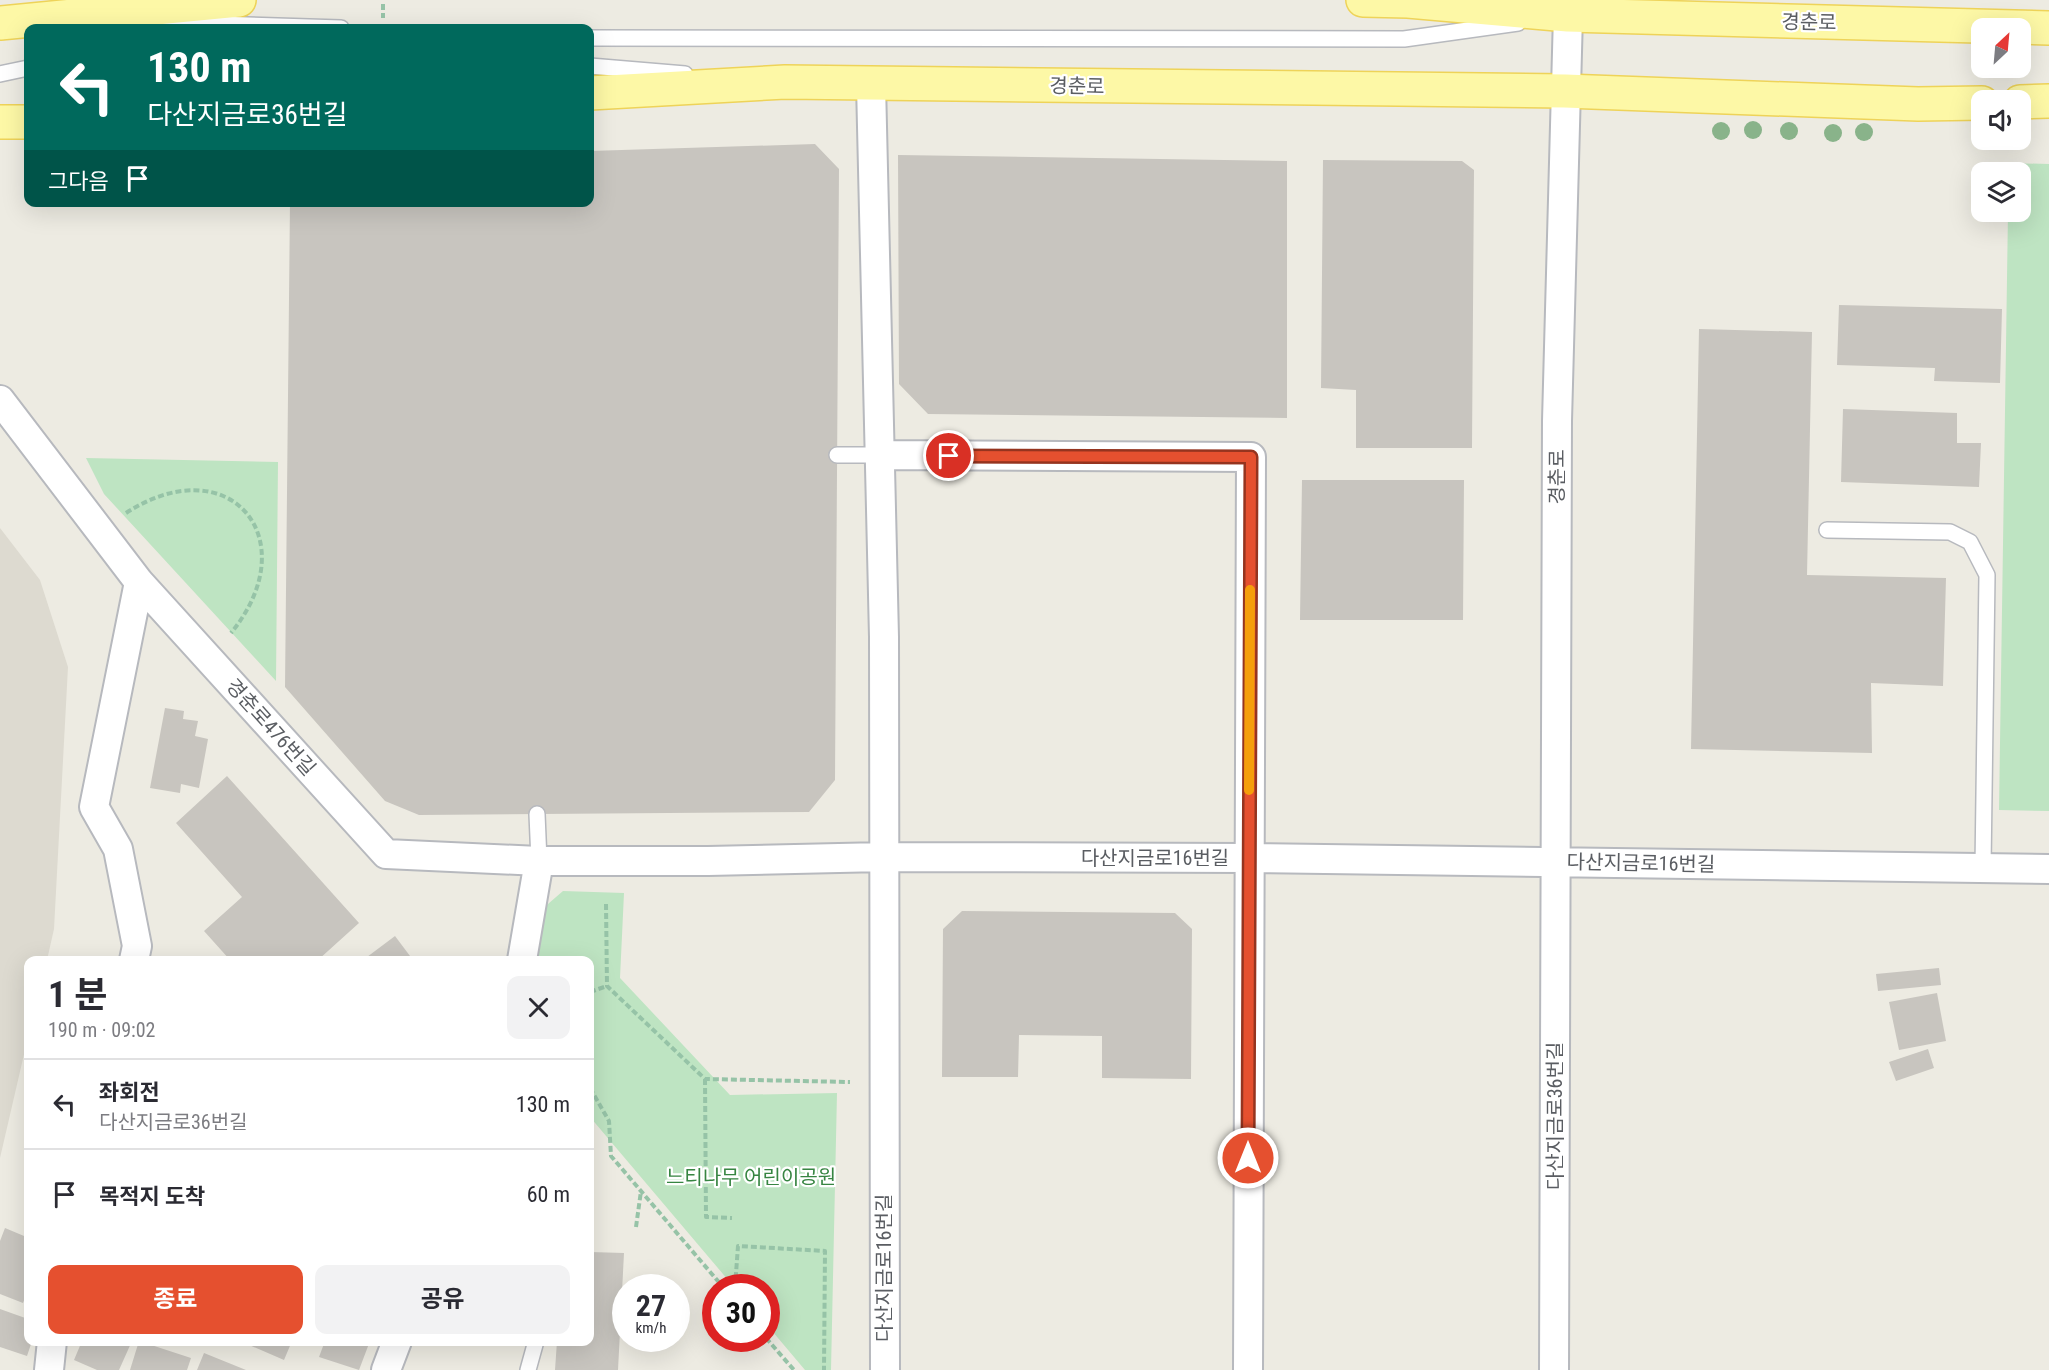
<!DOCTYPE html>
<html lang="ko">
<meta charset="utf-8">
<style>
:root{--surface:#fff;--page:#f2f2f3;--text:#2b2b33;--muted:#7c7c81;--line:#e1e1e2;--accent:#e5502f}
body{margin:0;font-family:"Roboto Condensed","Noto Sans KR",sans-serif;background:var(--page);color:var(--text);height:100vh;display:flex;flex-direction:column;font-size:22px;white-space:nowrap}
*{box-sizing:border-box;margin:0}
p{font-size:20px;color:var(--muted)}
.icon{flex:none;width:33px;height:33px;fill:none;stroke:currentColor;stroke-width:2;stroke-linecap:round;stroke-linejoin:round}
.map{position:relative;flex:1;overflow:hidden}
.details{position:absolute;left:24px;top:956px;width:570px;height:390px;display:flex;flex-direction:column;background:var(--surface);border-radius:12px;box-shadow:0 6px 24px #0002}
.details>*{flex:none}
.hud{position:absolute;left:24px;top:24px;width:570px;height:183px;border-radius:12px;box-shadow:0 6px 24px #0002;background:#00695c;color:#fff;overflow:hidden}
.needle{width:39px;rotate:26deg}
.controls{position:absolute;left:1971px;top:18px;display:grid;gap:12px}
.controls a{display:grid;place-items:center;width:60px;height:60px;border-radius:12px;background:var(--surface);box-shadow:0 6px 24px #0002;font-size:30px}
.speed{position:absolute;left:612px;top:1274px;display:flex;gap:12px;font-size:30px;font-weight:700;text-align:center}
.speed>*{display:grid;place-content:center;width:78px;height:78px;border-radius:50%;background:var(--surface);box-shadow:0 6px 24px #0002;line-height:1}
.speed small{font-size:15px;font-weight:400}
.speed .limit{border:9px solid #d22;background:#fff;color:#111}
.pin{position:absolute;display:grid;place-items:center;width:51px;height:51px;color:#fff;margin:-26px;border:3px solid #fff;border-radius:50%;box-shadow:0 2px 6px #0007}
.me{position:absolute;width:66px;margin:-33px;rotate:0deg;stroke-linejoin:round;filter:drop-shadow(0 0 4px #0008)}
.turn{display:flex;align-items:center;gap:21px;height:126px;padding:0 24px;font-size:27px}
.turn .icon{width:78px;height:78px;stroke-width:2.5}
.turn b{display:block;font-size:42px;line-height:51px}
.then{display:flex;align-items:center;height:57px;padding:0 24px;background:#0003;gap:12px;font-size:22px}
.round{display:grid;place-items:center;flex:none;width:63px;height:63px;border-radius:12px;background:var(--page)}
.summary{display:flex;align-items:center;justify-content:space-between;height:102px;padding:0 24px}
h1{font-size:36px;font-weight:700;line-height:45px}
.primary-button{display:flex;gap:12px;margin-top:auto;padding:12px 24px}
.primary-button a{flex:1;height:69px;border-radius:12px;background:var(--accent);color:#fff;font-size:24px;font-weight:700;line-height:69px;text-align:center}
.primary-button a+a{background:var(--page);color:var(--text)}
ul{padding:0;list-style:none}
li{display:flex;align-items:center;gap:18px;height:90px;padding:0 24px;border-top:2px solid var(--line)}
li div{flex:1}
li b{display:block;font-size:22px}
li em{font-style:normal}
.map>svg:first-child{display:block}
.education{fill:#dddad0}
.green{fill:#bee4c2}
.building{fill:#c8c5bf}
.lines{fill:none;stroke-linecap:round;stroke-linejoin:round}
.lane-casing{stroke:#b7b9be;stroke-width:18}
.street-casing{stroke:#b7b9be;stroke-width:32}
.primary-casing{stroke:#eed359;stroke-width:36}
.path{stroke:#96c3a7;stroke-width:4;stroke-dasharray:6 3;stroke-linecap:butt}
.lane{stroke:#fff;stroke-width:15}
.street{stroke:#fff;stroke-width:28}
.primary{stroke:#fdf8a6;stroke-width:33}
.tree{fill:#89b38a}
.route-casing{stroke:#95341f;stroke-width:15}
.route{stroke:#e5502f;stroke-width:10}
.slow{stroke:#f59e0b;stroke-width:10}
.labels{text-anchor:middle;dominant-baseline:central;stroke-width:4.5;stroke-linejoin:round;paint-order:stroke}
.street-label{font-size:20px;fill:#5a5d62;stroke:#fff}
.park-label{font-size:20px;fill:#378542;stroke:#fff}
</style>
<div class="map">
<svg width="2049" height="1370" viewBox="0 0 2049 1370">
<rect width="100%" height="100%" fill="#edebe2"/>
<path class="education" d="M0 528 40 580 68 667 54 929 47 960H28V1037L0 1158Z"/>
<path class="green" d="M2009 163 2049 164V811L1999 810 2008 212H2020V172H2009Z
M86 458 278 462 276 681 104 494Z
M563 891 624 893 620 978 730 1095 837 1093 831 1370H805L767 1325 766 1287H734L590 1117V960H534L541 910Z"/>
<path class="building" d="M815 144 839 169 835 780 809 812 419 815 385 801 285 687 290 202H590V151Z
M898 155 1287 161V418L928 414 899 384Z
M1323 160 1462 161 1474 170 1472 448H1356V390L1321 388Z
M1839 305 2002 309 2000 383 1934 381 1935 368 1837 365Z
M1699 329 1812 332 1807 575 1946 578 1943 686 1871 683 1872 753 1691 749Z
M1843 409 1957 413V443H1981L1979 487 1841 482Z
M1302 480H1464L1463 620H1300Z
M165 708 184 711 183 719 198 721 195 736 208 739 199 788 181 784 180 793 150 788Z
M227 776 359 923 318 960H230L204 931 242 897 176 823Z
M962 911 1175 913 1192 929 1191 1079 1102 1078V1036L1019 1035 1018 1077H942L943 929Z
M395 936 413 960H363Z
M1939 968 1941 985 1878 991 1876 974Z
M1937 993 1946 1041 1899 1050 1889 1002Z
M1928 1049 1934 1068 1896 1081 1889 1062Z
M28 1226V1290L23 1303 0 1294V1241L5 1228 24 1236Z
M590 1252 624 1253 618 1370H555L557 1341H590Z
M0 1309 28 1319V1341H32L27 1356 0 1347Z
M82 1341H132L119 1370H97L74 1360Z
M139 1341 191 1358 187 1370H130Z
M240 1341H292L284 1360Z
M325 1341H370L359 1370 319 1357Z
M204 1353 246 1370H197Z"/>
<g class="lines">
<g class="lane-casing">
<path id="lane" d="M152 22 341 28
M590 38 1404 39 1518 23
M590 66 685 74
M0 74 28 68
M837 455H879
M1827 530 1950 532 1970 542 1987 575 1983 867
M537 814 539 861
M528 1370 536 1341"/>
</g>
<g class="street-casing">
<path id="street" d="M871 84 884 637 885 1370
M0 400 139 582 386 854 539 861 522 960
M879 455 1251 457 1248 1370
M539 861H708L883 857 1249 858 2049 869
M134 960 137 946 118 849 94 807 139 582
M49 1370 52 1341
M386 1370 397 1341
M1554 1370 1557 421 1568 15"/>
</g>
<g class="primary-casing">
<path id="primary" d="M1363 0 1408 1 1568 15 2049 28
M0 23 239 0
M590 93 785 82 1565 91 1918 104 1982 103
M2020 102 2049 101
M0 122H28"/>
</g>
<path class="path" d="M383 4V18
M126 513C229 446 308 539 231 633
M606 904 607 986 705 1079 850 1082
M590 992 607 986
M705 1079 706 1217 732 1218
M590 1088 609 1121 611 1156 723 1287
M636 1227 641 1191
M735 1287 738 1246 825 1251 824 1370
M766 1338 794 1370"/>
<use href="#lane" class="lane"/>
<use href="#street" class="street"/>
<use href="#primary" class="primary"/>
</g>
<g class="tree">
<circle cx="1753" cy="130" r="9"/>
<circle cx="1721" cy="131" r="9"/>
<circle cx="1789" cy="131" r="9"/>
<circle cx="1864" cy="132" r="9"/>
<circle cx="1833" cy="133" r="9"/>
</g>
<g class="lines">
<g class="route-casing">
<path id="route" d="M949 456 1251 457 1248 1158"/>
</g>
<use href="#route" class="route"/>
<path class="slow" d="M1249 790 1250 590"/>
</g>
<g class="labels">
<g class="street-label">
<text transform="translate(1809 22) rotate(1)">경춘로</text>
<text transform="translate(1077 86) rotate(1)">경춘로</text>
<text transform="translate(1557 477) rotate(-90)">경춘로</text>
<text transform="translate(271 727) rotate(48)">경춘로476번길</text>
<text x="1155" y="858">다산지금로16번길</text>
<text transform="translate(1641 863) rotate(1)">다산지금로16번길</text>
<text transform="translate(1555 1116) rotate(-90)">다산지금로36번길</text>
<text transform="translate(884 1268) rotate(-90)">다산지금로16번길</text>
</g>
<g class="park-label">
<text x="751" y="1177">느티나무 어린이공원</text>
</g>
</g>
</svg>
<div class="controls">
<a><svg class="needle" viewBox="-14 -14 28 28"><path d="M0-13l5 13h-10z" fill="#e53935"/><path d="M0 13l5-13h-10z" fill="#7c7c81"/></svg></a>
<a><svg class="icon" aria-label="sound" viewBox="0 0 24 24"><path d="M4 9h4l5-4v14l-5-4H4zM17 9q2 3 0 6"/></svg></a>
<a><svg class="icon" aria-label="layers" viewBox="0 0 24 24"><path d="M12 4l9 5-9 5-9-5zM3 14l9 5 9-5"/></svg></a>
</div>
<div class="speed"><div>27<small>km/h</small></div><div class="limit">30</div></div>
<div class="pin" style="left:949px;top:456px;background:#d93025"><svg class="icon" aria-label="arrive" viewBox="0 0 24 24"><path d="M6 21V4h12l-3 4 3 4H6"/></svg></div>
<svg class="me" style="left:1248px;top:1158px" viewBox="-20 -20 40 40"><circle r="17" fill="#e5502f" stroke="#fff" stroke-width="3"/><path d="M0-11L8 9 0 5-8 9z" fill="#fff"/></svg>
<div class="hud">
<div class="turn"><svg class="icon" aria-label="left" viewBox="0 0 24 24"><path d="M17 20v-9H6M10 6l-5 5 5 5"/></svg><div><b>130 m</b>다산지금로36번길</div></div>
<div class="then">그다음<svg class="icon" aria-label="arrive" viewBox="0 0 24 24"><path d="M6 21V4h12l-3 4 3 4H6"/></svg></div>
</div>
<section class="details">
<div class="summary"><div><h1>1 분</h1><p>190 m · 09:02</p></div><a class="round"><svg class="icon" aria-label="close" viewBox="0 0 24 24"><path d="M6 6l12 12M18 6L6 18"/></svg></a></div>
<ul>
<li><svg class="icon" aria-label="left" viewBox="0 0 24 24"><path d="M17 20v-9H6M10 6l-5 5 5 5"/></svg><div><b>좌회전</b><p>다산지금로36번길</p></div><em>130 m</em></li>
<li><svg class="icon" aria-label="arrive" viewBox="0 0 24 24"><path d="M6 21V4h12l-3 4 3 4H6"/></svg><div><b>목적지 도착</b></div><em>60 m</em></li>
</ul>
<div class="primary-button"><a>종료</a><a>공유</a></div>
</section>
</div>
